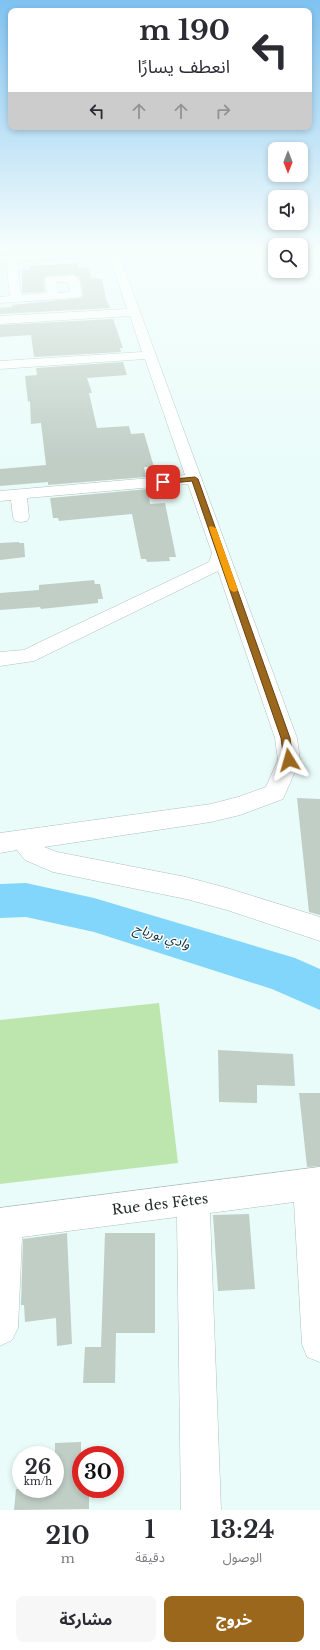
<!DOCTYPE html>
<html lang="ar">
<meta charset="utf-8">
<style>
:root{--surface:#fff;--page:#f7f7f7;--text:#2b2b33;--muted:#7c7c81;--accent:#9b671d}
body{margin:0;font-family:"Libre Baskerville","Noto Sans Arabic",serif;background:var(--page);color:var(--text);direction:rtl;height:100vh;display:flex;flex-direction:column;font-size:15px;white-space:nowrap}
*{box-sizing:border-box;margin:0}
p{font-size:13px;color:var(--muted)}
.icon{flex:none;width:22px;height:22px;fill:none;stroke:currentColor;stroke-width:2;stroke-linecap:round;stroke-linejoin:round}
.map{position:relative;height:1510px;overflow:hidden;direction:ltr}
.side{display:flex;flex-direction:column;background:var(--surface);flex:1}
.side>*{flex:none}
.top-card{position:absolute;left:8px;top:8px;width:304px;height:122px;border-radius:8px;box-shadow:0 2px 6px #0003;direction:rtl;background:#fff;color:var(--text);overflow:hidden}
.needle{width:26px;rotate:180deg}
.controls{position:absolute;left:268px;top:142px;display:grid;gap:8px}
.controls a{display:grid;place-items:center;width:40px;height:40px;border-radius:8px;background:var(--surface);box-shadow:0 2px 6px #0003;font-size:20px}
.speed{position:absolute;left:12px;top:1446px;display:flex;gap:8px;font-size:20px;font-weight:700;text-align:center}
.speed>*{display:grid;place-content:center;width:52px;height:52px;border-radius:50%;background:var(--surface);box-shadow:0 2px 6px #0003;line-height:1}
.speed small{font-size:10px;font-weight:400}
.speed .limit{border:6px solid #d22;background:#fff;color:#111}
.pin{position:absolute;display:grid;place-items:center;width:34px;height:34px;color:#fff;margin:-17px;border-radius:8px;box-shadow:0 2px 6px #0006}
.me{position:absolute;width:44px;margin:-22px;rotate:352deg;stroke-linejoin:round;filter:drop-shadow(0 0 3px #0008)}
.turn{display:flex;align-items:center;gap:14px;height:84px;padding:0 16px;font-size:18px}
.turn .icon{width:52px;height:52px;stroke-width:2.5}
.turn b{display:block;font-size:28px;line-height:34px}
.lanes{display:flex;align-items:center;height:38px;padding:0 16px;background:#0003;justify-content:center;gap:20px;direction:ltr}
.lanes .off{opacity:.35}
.eta{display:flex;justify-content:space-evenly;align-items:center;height:68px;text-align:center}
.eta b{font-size:24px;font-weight:700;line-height:28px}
.button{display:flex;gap:8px;margin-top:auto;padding:8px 16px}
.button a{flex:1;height:46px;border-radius:8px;background:var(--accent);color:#fff;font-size:16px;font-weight:700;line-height:46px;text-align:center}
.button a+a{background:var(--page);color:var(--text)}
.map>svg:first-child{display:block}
.green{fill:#bde6af}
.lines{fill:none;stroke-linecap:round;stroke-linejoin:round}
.river{fill:#82d6fb;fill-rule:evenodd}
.building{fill:#c0cec6}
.minor-casing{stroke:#afc0bd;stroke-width:1}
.minor{fill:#fff;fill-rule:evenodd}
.route{fill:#9b671d;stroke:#654313}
.slow{fill:#f59e0b}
.labels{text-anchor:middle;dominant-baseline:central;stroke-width:3;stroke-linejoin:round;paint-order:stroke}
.water-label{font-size:13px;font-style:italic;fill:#0c3342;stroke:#fff}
.near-street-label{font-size:14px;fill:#212827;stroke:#fff}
</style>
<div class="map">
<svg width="320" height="1510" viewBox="0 0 320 1510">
<rect width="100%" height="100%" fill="#eafcf9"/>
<path class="green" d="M159 1003 178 1163 0 1184V1020Z"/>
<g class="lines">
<path class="river" d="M26 883 94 898 295 958 320 969V1010L272 989 94 932 26 917 0 918V884Z"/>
</g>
<path class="building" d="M78 263V268L88 267 91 278 102 279 106 299 110 308 0 314V308L12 307V305L81 298 83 295 80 278 73 274 46 276 44 279 45 292 22 293V270H30V266Z
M113 319 123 348H120L121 352 34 357 31 335 0 337V325Z
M123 362 127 375 87 378 92 393H89L97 428 129 426 131 434 144 433 154 467H144L146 477 48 485V482L0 486V469L46 465 41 423 31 424 30 401 28 402 25 376 37 375 36 368Z
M148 489 150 504 165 503 176 557H169L170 561 147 562 146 559H141L132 514 59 521 58 518H53L50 498Z
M19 542V543H24L25 557 0 560V543Z
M94 580 95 584H100L103 599H98V603L41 609 40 607 0 610V593L39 590V585Z
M297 798 320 799V915L309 912Z
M218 1050 293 1054 295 1086 257 1085V1103L219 1102Z
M299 1093H320V1166L307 1167Z
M249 1214 255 1289 218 1291 213 1215Z
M67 1233 72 1344 57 1346 56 1318 25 1322 24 1305H21L23 1239Z
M105 1233H155V1333H116L115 1383H83L85 1347H101Z
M81 1442V1489H89V1509L14 1510 16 1489H55V1443Z"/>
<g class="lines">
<g class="minor-casing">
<path id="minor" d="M113 249 118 252 297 738 300 760 283 799 240 815 211 822 44 847 57 852 186 877 227 888 320 917V941L227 910 186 899 53 872 25 860 17 850 0 853V833L211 804 238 797 266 787 278 760 275 738 218 571 34 661 0 666V652L24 650 38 643 209 562 212 553 188 484 27 498 29 517 27 521 21 522 15 521 13 517 11 500 0 501V491L185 475 145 359 0 369V361L142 352 130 316 0 324V316L127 309 109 255 17 261 21 295 47 293 45 279 47 277 73 275 79 278 82 295 80 297 76 298 0 303V297L10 296 6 262H0V256ZM57 282H68L70 292 58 293Z
M320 1167V1362L307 1357 302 1344 294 1202 210 1213 221 1510H181L177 1217 22 1237 18 1328 12 1340 0 1346V1208Z"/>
</g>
<use href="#minor" class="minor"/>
</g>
<linearGradient id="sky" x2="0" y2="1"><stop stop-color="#7fc2f0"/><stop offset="0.54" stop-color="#f6fefc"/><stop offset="1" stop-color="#f6fefc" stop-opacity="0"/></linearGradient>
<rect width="320" height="459" fill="url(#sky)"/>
<path class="route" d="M195 477 198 479 290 738 293 760 292 762 289 763 284 760 281 738 192 481 163 484 160 482 163 480Z"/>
<path class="slow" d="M210 526 216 528 238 590 237 591 234 592 230 590 209 528Z"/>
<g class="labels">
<g class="water-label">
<text transform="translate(162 936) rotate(17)">وادي بورياح</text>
</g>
<g class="near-street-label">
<text transform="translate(160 1204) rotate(-7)">Rue des Fêtes</text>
</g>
</g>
</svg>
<div class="controls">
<a><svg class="needle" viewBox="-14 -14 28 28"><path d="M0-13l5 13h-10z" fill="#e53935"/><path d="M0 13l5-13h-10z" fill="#7c7c81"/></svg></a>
<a><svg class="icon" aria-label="sound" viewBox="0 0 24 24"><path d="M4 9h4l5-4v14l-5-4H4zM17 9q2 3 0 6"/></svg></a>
<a><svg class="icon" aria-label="search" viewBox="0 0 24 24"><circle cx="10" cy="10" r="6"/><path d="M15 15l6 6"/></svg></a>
</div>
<div class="speed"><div>26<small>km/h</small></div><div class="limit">30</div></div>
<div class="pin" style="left:163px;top:482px;background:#d93025"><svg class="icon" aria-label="arrive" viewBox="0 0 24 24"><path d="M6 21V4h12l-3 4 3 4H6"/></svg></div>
<svg class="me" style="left:289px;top:760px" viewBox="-20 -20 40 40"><path d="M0-17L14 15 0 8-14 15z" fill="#9b671d" stroke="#fff" stroke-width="4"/></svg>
<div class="top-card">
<div class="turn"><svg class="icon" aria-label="left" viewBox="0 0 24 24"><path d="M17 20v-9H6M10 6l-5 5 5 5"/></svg><div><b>190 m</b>انعطف يسارًا</div></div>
<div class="lanes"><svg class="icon" aria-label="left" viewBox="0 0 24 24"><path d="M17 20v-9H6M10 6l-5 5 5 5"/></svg><svg class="icon off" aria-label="ahead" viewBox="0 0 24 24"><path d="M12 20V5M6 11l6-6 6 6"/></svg><svg class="icon off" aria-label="ahead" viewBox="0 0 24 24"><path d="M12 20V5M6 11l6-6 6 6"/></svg><svg class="icon off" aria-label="right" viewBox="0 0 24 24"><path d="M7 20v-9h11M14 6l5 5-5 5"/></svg></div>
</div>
</div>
<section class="side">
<div class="eta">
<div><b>13:24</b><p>الوصول</p></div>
<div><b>1</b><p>دقيقة</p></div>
<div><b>210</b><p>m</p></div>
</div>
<div class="button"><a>خروج</a><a>مشاركة</a></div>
</section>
